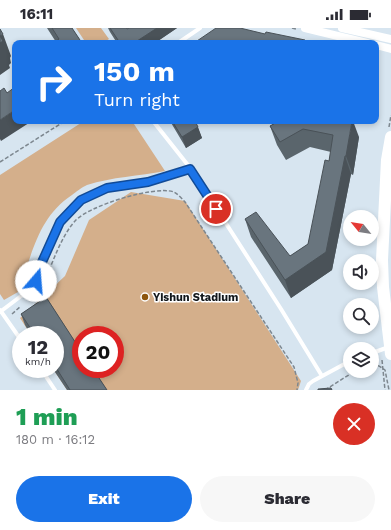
<!DOCTYPE html>
<meta charset="utf-8">
<style>
:root{--surface:#fff;--page:#f7f7f7;--text:#2b2b33;--muted:#7c7c81;--accent:#1a73e8}
body{margin:0;font-family:"Work Sans",sans-serif;background:var(--page);color:var(--text);height:100vh;display:flex;flex-direction:column;font-size:15px;white-space:nowrap}
*{box-sizing:border-box;margin:0}
p{font-size:13px;color:var(--muted)}
.icon{flex:none;width:22px;height:22px;fill:none;stroke:currentColor;stroke-width:2;stroke-linecap:round;stroke-linejoin:round}
.map{position:relative;height:362px;overflow:hidden}
.sheet{display:flex;flex-direction:column;background:var(--surface);flex:1}
.sheet>*{flex:none}
.hud{position:absolute;left:12px;top:12px;width:367px;height:84px;border-radius:8px;box-shadow:0 2px 6px #0003;background:#1a73e8;color:#fff;overflow:hidden}
.needle{width:26px;rotate:300deg}
.controls{position:absolute;left:343px;top:182px;display:grid;gap:8px}
.controls a{display:grid;place-items:center;width:36px;height:36px;border-radius:50%;background:var(--surface);box-shadow:0 2px 6px #0003;font-size:20px}
.speed{position:absolute;left:12px;top:298px;display:flex;gap:8px;font-size:20px;font-weight:700;text-align:center}
.speed>*{display:grid;place-content:center;width:52px;height:52px;border-radius:50%;background:var(--surface);box-shadow:0 2px 6px #0003;line-height:1}
.speed small{font-size:10px;font-weight:400}
.speed .limit{border:6px solid #d22;background:#fff;color:#111}
.pin{position:absolute;display:grid;place-items:center;width:34px;height:34px;color:#fff;margin:-17px;border:2px solid #fff;border-radius:50%;box-shadow:0 1px 4px #0007}
.me{position:absolute;width:44px;margin:-22px;rotate:18deg;stroke-linejoin:round;filter:drop-shadow(0 0 3px #0008)}
.turn{display:flex;align-items:center;gap:14px;height:84px;padding:0 16px;font-size:18px}
.turn .icon{width:52px;height:52px;stroke-width:2.5}
.turn b{display:block;font-size:28px;line-height:34px}
.round{display:grid;place-items:center;flex:none;width:42px;height:42px;border-radius:21px;background:var(--page)}
.summary{display:flex;align-items:center;justify-content:space-between;height:68px;padding:0 16px}
h1{font-size:24px;font-weight:800;line-height:30px;color:#1e9e55}
.cta{display:flex;gap:8px;margin-top:auto;padding:8px 16px}
.cta a{flex:1;height:46px;border-radius:24px;background:var(--accent);color:#fff;font-size:16px;font-weight:800;line-height:46px;text-align:center}
.cta a+a{background:var(--page);color:var(--text)}
.status{display:flex;justify-content:space-between;align-items:center;height:28px;padding:0 20px;background:var(--surface);direction:ltr}
.status svg{height:11px;fill:currentColor}
.map>svg:first-child{display:block}
.green{fill:#d4af8b;fill-rule:evenodd}
.lines{fill:none;stroke-linecap:round;stroke-linejoin:round}
.path{stroke:#7d878f;stroke-width:1.5;stroke-dasharray:4 2;stroke-linecap:butt}
.service{stroke:#fff;stroke-width:4}
.minor{stroke:#fff;stroke-width:8}
.primary{stroke:#fff;stroke-width:12}
.wall{fill:#5a656c}
.shaded-wall{fill:#4a5258}
.building{fill:#69757e;stroke:#4a5258}
.route-casing{stroke:#114b97;stroke-width:10}
.route{stroke:#1a73e8;stroke-width:7}
.poi-dot{fill:#8e560d;stroke:#fff;stroke-width:1.5}
.labels{text-anchor:middle;dominant-baseline:central;stroke-width:3;stroke-linejoin:round;paint-order:stroke}
.poi-label{font-size:11px;font-weight:bold;fill:#12171b;stroke:#fff;text-anchor:start}
</style>
<div class="status"><b>16:11</b><svg viewBox="0 0 49 12"><path d="M0 12V9h3v3zM5 12V6h3v6zM10 12V3h3v9zM15 12V0h3v12zM26 1h20v11H26zM47 4h2v5h-2z"/></svg></div>
<div class="map">
<svg width="391" height="362" viewBox="0 0 391 362">
<rect width="100%" height="100%" fill="#d7e5f0"/>
<path class="green" d="M76 0H101L109 11 103 15H86Z
M84 93H132L165 143C139 148 112 149 87 157 82 159 76 164 72 167 37 190 32 228 18 264L4 272 0 266V147Z
M131 164 185 173 301 353 298 362H67L53 341H55V307H31L20 290 65 248 89 192ZM81 307H115V341H81Z"/>
<g class="lines">
<path class="path" d="M292 0 296 1
M389 99 391 87
M0 134 65 93
M44 253C54 233 60 210 75 193 88 178 155 157 174 164 178 166 182 171 185 174L294 339 298 355 297 362
M12 286 21 278
M382 332 385 362
M372 337 379 338 385 342 389 362
M325 362 355 343"/>
<path class="service" d="M178 15 200 0
M153 93 191 141 281 281 322 348
M0 282 21 312
M0 284 29 262 36 253 38 243 59 194 81 172 107 160 148 154 191 141
M372 325 389 319
M41 341 55 362
M306 362 309 356 313 353 350 333"/>
<path class="minor" d="M305 0 367 15
M342 0 391 11
M376 17 391 21"/>
<path class="primary" d="M391 109 387 132 382 232 383 259 391 326"/>
</g>
<path class="wall" d="M47 0H72L82 15 56 14Z
M108 0H127V1L129 0H177L155 15H117L110 4Z
M170 93H195L202 110 186 120Z
M279 93 359 109 353 147 351 146 332 242 291 270 251 209 245 191 290 228 308 216 329 133 331 124 310 119 286 132 277 117 270 98Z
M46 269 81 323V341H93L107 362H67L53 341H55V307H31L25 297 21 286Z"/>
<path class="shaded-wall" d="M157 0H177L155 15H134Z
M3 6 11 28 10 30 11 35 9 37 10 40 0 47V8Z
M15 82V93H32L1 113 0 111V92Z
M352 93H353L359 109 353 147 346 128Z
M198 99 202 110 186 120 182 109Z
M345 128 351 146 332 242 291 270 285 252 326 224Z"/>
<path class="building" d="M52 0H72L82 15H56L55 14 59 11Z
M110 0H127V1L129 0H157L134 15H120Z
M216 0H240L265 6 266 4 305 12 304 15H194Z
M0 1 3 6 0 8 3 13 0 15Z
M15 59V82L0 92V63L4 60 7 65Z
M172 93H195L198 99 182 109Z
M279 93H352L346 128H345L326 224 285 252 245 191 256 184 290 228 308 216 325 132 329 133 333 107 303 101 280 114 270 98Z
M46 269 81 323V341H93L107 362H70L55 338V307H35L21 286Z
M331 360 332 362H318V361Z"/>
<g class="lines">
<g class="route-casing">
<path id="route" d="M36 253 38 243 60 194 81 172 107 160 148 154 190 141 216 181"/>
</g>
<use href="#route" class="route"/>
</g>
<circle class="poi-dot" cx="145" cy="269" r="4"/>
<g class="labels">
<g class="poi-label">
<text x="153" y="269">Yishun Stadium</text>
</g>
</g>
</svg>
<div class="controls">
<a><svg class="needle" viewBox="-14 -14 28 28"><path d="M0-13l5 13h-10z" fill="#e53935"/><path d="M0 13l5-13h-10z" fill="#7c7c81"/></svg></a>
<a><svg class="icon" aria-label="sound" viewBox="0 0 24 24"><path d="M4 9h4l5-4v14l-5-4H4zM17 9q2 3 0 6"/></svg></a>
<a><svg class="icon" aria-label="search" viewBox="0 0 24 24"><circle cx="10" cy="10" r="6"/><path d="M15 15l6 6"/></svg></a>
<a><svg class="icon" aria-label="layers" viewBox="0 0 24 24"><path d="M12 4l9 5-9 5-9-5zM3 14l9 5 9-5"/></svg></a>
</div>
<div class="speed"><div>12<small>km/h</small></div><div class="limit">20</div></div>
<div class="pin" style="left:216px;top:181px;background:#d93025"><svg class="icon" aria-label="arrive" viewBox="0 0 24 24"><path d="M6 21V4h12l-3 4 3 4H6"/></svg></div>
<svg class="me" style="left:36px;top:253px" viewBox="-20 -20 40 40"><circle r="19" fill="#fff"/><path d="M0-13L10 11 0 6-10 11z" fill="#1a73e8"/></svg>
<div class="hud">
<div class="turn"><svg class="icon" aria-label="right" viewBox="0 0 24 24"><path d="M7 20v-9h11M14 6l5 5-5 5"/></svg><div><b>150 m</b>Turn right</div></div>
</div>
</div>
<section class="sheet">
<div class="summary"><div><h1>1 min</h1><p>180 m · 16:12</p></div><a class="round" style="background:#d93025;color:#fff"><svg class="icon" aria-label="close" viewBox="0 0 24 24"><path d="M6 6l12 12M18 6L6 18"/></svg></a></div>
<div class="cta"><a>Exit</a><a>Share</a></div>
</section>
